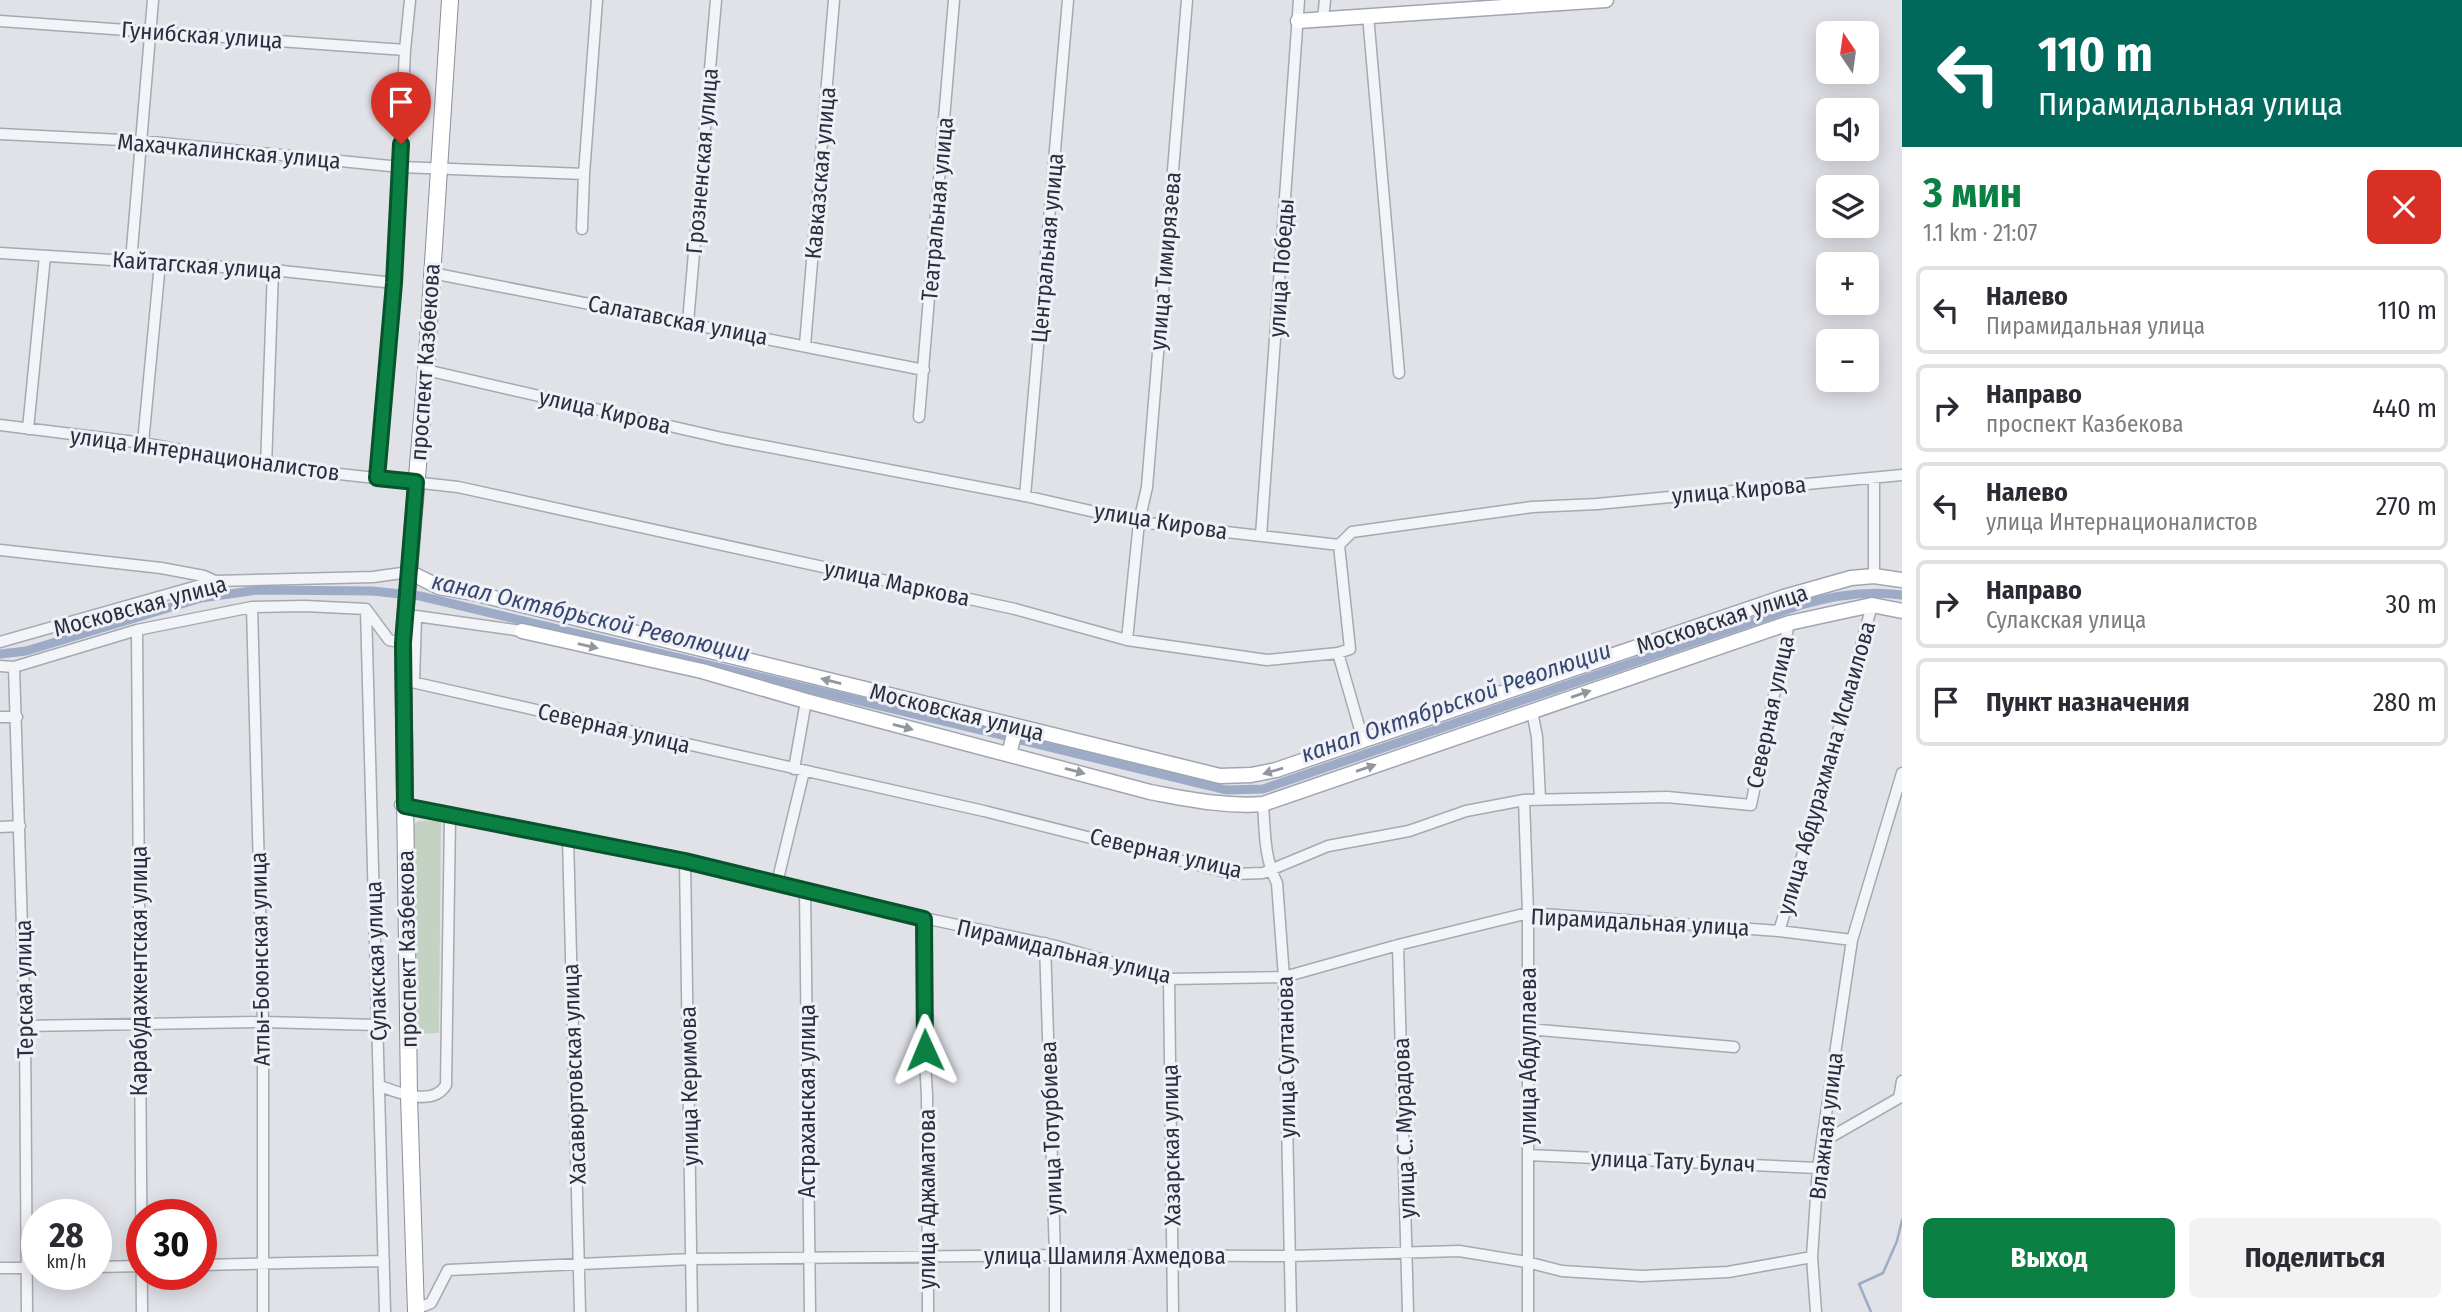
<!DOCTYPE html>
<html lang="ru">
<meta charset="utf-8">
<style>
:root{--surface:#fff;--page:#f2f2f3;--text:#2b2b33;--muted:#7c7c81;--line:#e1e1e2;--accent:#0b8043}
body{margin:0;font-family:"Fira Sans Condensed",sans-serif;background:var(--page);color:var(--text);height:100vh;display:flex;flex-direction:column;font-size:26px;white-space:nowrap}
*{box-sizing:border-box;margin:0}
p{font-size:23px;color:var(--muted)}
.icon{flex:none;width:38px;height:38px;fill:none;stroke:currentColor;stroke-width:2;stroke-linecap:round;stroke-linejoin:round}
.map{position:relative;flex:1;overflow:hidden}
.details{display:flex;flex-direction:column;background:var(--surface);width:560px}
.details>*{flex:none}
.guide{background:#00695c;color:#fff;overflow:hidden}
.needle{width:46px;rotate:347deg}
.tools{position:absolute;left:1816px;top:21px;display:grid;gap:14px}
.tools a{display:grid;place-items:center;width:63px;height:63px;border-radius:10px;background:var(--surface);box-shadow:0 4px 18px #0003;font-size:35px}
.speed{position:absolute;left:21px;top:1199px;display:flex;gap:14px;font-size:35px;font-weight:700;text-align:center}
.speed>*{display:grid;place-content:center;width:91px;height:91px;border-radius:50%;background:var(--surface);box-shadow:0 4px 18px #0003;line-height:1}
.speed small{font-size:18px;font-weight:400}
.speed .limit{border:10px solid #d22;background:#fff;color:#111}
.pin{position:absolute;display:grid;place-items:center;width:60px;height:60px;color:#fff;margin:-72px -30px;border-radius:50% 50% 50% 0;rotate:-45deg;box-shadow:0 0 7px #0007}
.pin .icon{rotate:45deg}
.me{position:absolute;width:77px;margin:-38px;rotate:359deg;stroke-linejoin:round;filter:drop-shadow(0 0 5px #0008)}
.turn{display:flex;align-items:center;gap:24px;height:147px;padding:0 21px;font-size:32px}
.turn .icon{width:91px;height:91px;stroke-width:2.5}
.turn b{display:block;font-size:49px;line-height:60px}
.round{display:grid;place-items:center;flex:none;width:74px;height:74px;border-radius:10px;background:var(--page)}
.headline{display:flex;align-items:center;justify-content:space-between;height:119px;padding:0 21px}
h1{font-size:42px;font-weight:700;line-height:52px;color:var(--accent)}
.cta{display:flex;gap:14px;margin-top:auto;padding:14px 21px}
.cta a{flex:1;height:80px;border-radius:10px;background:var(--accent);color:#fff;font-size:28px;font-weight:700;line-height:80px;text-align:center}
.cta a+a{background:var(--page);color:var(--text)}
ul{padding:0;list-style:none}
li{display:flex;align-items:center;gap:21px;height:88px;margin:0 14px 10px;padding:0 7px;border:4px solid var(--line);border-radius:10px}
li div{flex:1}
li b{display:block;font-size:26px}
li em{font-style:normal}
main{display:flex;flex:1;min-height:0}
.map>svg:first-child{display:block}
.green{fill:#c3d2c2}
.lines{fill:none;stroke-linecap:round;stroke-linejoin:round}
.stream{stroke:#9dabc7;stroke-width:2.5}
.canal{stroke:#9dabc7;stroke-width:9}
.minor-casing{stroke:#a6a8b2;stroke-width:13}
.major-casing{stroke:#a0a5b4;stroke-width:17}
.highway-casing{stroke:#888e9e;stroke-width:18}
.minor{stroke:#f3f4f7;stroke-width:10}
.major{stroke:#fff;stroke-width:14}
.highway{stroke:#fff;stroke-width:16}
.oneway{fill:#94969f}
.route-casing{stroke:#07532c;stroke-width:18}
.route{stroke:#0b8043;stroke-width:12}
.labels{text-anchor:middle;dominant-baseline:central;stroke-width:6;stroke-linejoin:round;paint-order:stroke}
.street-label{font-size:23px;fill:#2a2e3f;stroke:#f0f1f6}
.water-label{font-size:24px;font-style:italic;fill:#364771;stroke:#f0f1f6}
</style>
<main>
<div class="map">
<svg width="1902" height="1312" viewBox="0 0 1902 1312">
<rect width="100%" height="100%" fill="#e0e2e8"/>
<path class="green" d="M441 820 439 1033 415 1034 412 825 419 821Z"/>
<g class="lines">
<path class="stream" d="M1871 1312 1859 1284 1883 1273 1897 1241 1902 1220"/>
<path class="canal" d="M0 654 26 651 201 598 258 590 372 591 420 596 1006 736
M1020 740 1226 790 1263 789 1801 605C1835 595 1867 590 1902 595"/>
<g class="minor-casing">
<path id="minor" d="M1368 15 1399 373
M1323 19 1325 0
M0 21 405 50
M0 134 142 141 400 167 584 174
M582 229 584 174 597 0
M0 253 273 270 394 283
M131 261 153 0
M432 273 924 370
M688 322 716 0
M805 345 834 0
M426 370 722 438 1025 496 1139 522 1339 545 1352 532 1532 507 1597 504 1902 475
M919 417 954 0
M0 425 143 443 266 466 458 487 1015 609 1127 640 1267 660 1338 653 1350 649 1339 545
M28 429 45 256
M143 443 160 263
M266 466 273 270
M377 478 394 283 405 50 410 0
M1025 496 1068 0
M1261 536 1299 0
M0 550 161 568 204 576 215 581
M1874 576V479
M252 607 263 1022V1312
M366 609 385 1312
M137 630 142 1312
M1127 640 1139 522 1147 487 1187 0
M0 642 215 581 373 577 409 572
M1338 653 1363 740
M0 666 14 667 137 630 252 607 305 606 366 609 389 640 403 643
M14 667 25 1026 27 1312
M403 680 984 811 1234 874 1263 873 1328 846 1409 831 1466 811 1524 800 1667 797 1751 805 1789 623
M414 682 416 616 522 631
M1532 711 1537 737 1540 799
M0 717H17
M794 769 806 701
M1524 800 1528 913V1312
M1263 804C1265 831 1264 858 1277 883L1284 977 1291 1312
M400 805 685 861 924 918 1056 946 1169 979 1284 977 1398 945 1528 913 1779 931 1852 940
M0 827 20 826
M568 837 580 1312
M685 861 692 1312
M777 883 804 771
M805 890 810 1312
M924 918 923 1027 927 1095 928 1312
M1779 931 1823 788 1872 605
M1045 943 1055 1255V1312
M1398 945 1408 1312
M1169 979 1173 1312
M25 1026 263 1022 378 1025
M1528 1029 1734 1047
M380 1086C399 1093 433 1107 446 1085L450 817
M1822 1142 1899 1098 1902 1081
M1528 1155 1818 1168
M201 1265 384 1261
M96 1267 142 1266
M0 1268H37
M416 1309 431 1303 448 1270 692 1259 1055 1255 1291 1256 1459 1251 1527 1262 1562 1271 1642 1276 1728 1272 1812 1257
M1816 1312 1812 1257 1818 1168 1852 940 1902 773"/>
</g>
<g class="major-casing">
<path id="major" d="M1298 21 1606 0
M409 572 439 587 473 593 1220 776 1251 775 1276 770 1784 597 1851 578 1874 576 1902 580
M522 631 702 671 806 701 1150 792C1188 799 1225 807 1263 804L1789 623 1872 605 1902 611
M1009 754 1016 727"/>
</g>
<g class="highway-casing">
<path id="highway" d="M416 1312 409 1096 403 643 426 370 450 0"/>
</g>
<use href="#minor" class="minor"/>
<use href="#major" class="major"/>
<use href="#highway" class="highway"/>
</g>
<defs><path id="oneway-solid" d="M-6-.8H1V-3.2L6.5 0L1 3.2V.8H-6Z" transform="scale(1.75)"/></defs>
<g class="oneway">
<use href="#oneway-solid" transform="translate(588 646) rotate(13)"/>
<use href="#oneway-solid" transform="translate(831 681) rotate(-166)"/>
<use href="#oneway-solid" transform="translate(1581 694) rotate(-19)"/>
<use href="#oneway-solid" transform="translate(903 727) rotate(15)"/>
<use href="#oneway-solid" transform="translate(1366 768) rotate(-19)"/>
<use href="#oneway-solid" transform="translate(1075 771) rotate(15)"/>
<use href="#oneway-solid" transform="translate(1273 771) rotate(164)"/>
</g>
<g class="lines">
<g class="route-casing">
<path id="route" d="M401 144 394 283 377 478 416 482 403 643 405 806 685 861 924 919 925 1050"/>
</g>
<use href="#route" class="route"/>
</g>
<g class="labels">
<g class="street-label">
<text transform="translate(202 35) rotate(4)">Гунибская улица</text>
<text transform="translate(229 151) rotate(5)">Махачкалинская улица</text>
<text transform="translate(702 161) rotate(-85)">Грозненская улица</text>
<text transform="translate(820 173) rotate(-85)">Кавказская улица</text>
<text transform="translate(937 209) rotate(-85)">Театральная улица</text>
<text transform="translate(1047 248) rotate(-85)">Центральная улица</text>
<text transform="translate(1165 261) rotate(-85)">улица Тимирязева</text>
<text transform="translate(197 265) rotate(4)">Кайтагская улица</text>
<text transform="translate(1281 268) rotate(-86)">улица Победы</text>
<text transform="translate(678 320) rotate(11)">Салатавская улица</text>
<text transform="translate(425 362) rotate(-86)">проспект Казбекова</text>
<text transform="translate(605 411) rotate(13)">улица Кирова</text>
<text transform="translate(205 454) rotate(8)">улица Интернационалистов</text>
<text transform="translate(1739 490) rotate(-5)">улица Кирова</text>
<text transform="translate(1161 521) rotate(9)">улица Кирова</text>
<text transform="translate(897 583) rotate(12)">улица Маркова</text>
<text transform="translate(140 606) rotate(-15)">Московская улица</text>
<text transform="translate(1722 619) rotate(-18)">Московская улица</text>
<text transform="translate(957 712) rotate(14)">Московская улица</text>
<text transform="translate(1770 712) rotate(-78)">Северная улица</text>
<text transform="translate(614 728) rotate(13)">Северная улица</text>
<text transform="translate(1826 768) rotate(-74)">улица Абдурахмана Исмаилова</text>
<text transform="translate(1166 853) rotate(13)">Северная улица</text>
<text transform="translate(1640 922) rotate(3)">Пирамидальная улица</text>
<text transform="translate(407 949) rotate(-91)">проспект Казбекова</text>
<text transform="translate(1064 951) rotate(13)">Пирамидальная улица</text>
<text transform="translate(260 959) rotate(-91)">Атлы-Боюнская улица</text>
<text transform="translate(376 961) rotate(-92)">Сулакская улица</text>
<text transform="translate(139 971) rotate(-90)">Карабудахкентская улица</text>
<text transform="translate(24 989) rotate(-91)">Терская улица</text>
<text transform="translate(1528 1056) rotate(-90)">улица Абдуллаева</text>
<text transform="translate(1286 1057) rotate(-91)">улица Султанова</text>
<text transform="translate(574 1074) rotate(-92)">Хасавюртовская улица</text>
<text transform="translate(689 1086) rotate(-91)">улица Керимова</text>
<text transform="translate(807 1101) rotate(-90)">Астраханская улица</text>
<text transform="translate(1826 1126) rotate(-83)">Влажная улица</text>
<text transform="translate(1051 1128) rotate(-92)">улица Тотурбиева</text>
<text transform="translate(1404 1128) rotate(-92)">улица С. Мурадова</text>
<text transform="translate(1171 1145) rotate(-91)">Хазарская улица</text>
<text transform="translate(1673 1161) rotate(2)">улица Тату Булач</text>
<text transform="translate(927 1199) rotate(-90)">улица Аджаматова</text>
<text x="1105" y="1256">улица Шамиля Ахмедова</text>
</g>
<g class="water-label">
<text transform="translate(591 617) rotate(13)">канал Октябрьской Революции</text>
<text transform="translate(1456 702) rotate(-19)">канал Октябрьской Революции</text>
</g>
</g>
</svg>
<div class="tools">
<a><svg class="needle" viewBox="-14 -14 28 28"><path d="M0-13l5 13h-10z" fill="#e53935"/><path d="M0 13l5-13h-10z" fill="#7c7c81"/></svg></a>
<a><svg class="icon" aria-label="sound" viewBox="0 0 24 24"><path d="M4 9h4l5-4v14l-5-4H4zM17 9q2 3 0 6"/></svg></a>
<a><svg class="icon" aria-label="layers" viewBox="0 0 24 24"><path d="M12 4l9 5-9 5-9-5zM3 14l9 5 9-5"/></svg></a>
<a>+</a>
<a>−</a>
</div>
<div class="speed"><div>28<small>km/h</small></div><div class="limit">30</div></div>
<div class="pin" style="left:401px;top:144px;background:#d93025"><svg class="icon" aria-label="arrive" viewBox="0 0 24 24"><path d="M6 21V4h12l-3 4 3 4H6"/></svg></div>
<svg class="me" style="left:925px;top:1050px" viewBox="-20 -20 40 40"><path d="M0-17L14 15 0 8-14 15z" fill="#0b8043" stroke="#fff" stroke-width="4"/></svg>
</div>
<section class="details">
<div class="guide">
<div class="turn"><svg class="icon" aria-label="left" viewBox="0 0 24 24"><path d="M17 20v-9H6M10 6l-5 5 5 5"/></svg><div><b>110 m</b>Пирамидальная улица</div></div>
</div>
<div class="headline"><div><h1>3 мин</h1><p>1.1 km · 21:07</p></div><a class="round" style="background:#d93025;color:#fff"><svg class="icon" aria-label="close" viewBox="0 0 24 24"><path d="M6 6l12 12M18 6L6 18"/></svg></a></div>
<ul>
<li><svg class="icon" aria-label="left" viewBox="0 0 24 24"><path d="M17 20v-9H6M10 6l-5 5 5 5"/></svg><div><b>Налево</b><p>Пирамидальная улица</p></div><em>110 m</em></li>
<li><svg class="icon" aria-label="right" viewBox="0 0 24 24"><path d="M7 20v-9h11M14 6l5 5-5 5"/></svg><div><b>Направо</b><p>проспект Казбекова</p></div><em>440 m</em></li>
<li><svg class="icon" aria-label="left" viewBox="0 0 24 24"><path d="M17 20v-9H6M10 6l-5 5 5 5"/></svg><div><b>Налево</b><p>улица Интернационалистов</p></div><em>270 m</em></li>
<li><svg class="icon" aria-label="right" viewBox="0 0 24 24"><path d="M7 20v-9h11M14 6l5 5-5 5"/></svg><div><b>Направо</b><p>Сулакская улица</p></div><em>30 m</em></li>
<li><svg class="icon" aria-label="arrive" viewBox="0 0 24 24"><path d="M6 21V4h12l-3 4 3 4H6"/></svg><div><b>Пункт назначения</b></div><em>280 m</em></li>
</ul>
<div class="cta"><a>Выход</a><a>Поделиться</a></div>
</section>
</main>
